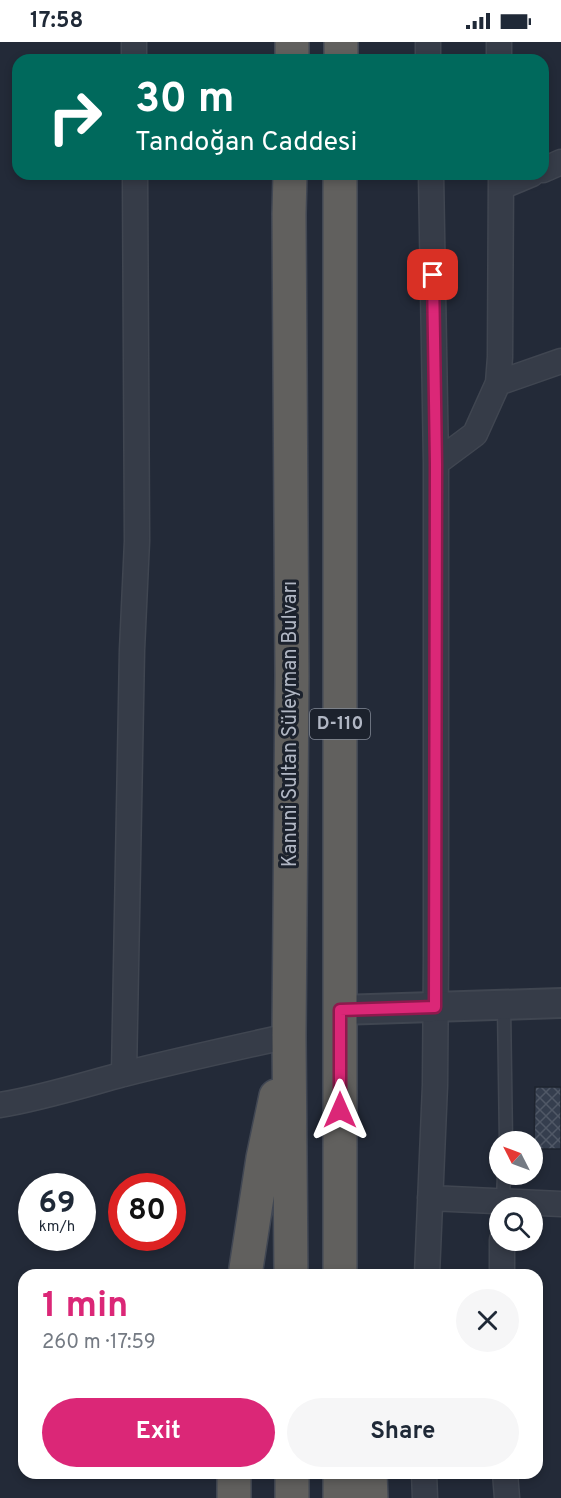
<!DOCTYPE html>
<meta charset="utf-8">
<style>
:root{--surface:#fff;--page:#f6f6f7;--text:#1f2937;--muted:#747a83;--accent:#db2777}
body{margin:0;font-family:Overpass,sans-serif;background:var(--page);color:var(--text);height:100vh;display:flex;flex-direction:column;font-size:22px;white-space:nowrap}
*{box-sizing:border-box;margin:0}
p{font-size:20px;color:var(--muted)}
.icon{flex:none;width:33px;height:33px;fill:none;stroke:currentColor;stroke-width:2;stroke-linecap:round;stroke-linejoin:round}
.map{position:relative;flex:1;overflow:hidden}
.panel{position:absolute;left:18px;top:1227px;width:525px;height:210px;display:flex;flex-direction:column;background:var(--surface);border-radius:18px;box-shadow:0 3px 9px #0003}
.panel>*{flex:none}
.hud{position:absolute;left:12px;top:12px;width:537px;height:126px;border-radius:18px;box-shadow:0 3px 9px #0003;background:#00695c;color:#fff;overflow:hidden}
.needle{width:39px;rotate:312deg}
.buttons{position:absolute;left:489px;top:1089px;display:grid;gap:12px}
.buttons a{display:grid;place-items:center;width:54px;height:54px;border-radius:50%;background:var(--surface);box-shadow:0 3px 9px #0003;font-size:30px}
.speed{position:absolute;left:18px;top:1131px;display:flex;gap:12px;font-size:30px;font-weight:700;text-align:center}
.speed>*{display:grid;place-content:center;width:78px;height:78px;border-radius:50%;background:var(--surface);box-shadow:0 3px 9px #0003;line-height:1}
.speed small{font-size:15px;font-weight:400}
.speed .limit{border:9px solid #d22;background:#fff;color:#111}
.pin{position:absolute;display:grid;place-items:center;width:51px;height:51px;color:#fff;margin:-26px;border-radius:12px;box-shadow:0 3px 9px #0006}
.me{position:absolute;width:66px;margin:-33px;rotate:0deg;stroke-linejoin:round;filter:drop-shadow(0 0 4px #0008)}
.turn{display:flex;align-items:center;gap:21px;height:126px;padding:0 24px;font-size:27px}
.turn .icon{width:78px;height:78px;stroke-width:2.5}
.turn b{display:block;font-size:42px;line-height:51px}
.round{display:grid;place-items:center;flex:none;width:63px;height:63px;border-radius:32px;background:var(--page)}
.headline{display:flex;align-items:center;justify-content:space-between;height:102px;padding:0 24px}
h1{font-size:36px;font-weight:700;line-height:45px;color:var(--accent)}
.action{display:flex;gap:12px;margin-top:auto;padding:12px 24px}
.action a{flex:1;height:69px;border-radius:36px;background:var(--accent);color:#fff;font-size:24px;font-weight:700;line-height:69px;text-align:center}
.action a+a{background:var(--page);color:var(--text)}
.status{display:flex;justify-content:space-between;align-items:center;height:42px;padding:0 30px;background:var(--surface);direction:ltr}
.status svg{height:16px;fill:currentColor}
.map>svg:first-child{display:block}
.building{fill:url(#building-cross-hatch);stroke:#1e242f;stroke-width:1.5}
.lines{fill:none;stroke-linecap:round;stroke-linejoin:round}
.service-casing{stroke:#404651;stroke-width:15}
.minor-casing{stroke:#404651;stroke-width:27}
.tertiary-casing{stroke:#404651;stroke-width:32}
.trunk-casing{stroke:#414753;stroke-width:36}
.service{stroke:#363c48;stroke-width:12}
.minor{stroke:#363c48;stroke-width:24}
.tertiary{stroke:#363c48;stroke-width:28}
.trunk{stroke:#61605e;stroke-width:33}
.route-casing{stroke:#8e194d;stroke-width:15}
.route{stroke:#db2777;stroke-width:10}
.labels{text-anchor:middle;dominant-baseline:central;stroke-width:6;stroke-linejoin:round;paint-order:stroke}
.shield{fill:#1c222d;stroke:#848a97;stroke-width:1.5}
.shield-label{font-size:18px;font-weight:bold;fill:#b1b7c4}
.street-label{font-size:20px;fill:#b1b7c4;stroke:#1c222d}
</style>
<div class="status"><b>17:58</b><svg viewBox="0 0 49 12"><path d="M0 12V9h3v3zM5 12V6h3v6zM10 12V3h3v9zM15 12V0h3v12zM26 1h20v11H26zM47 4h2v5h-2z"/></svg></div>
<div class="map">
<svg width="561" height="1456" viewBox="0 0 561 1456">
<defs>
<pattern id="building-cross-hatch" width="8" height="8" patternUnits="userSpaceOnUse" patternTransform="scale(1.5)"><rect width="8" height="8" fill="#353e4e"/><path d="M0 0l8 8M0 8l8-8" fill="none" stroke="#505866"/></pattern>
</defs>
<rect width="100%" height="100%" fill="#232a38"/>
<path class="building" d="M535 1045H561V1107H534Z"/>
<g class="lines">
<g class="service-casing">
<path id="service" d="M504 964 506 1100
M503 1159 504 1132"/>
</g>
<g class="minor-casing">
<path id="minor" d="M134 0V18
M428 0V18
M499 0V18
M543 128 561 120
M501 145 532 132
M498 341 561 319
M436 421 475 392 498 341 500 315 501 132
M124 1032 132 608 137 499 135 132
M0 1063C42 1056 83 1043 124 1032 179 1018 234 1006 289 994
M430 1156 561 1162
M427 1233 435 1043 436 915V421L431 132
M502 1233V1198
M424 1431 425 1456
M505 1431 507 1456"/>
</g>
<g class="tertiary-casing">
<path id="tertiary" d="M340 968 561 961"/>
</g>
<g class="trunk-casing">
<path id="trunk" d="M292 18V0
M341 18V0
M290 132 289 172 292 634 289 994 291 1233
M340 132V1233
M245 1233 263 1116 276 1054
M340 1431V1456
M370 1431 371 1456
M234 1456V1431
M292 1456V1431"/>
</g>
<use href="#service" class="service"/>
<use href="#minor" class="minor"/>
<use href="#tertiary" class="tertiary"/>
<use href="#trunk" class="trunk"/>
</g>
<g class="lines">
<g class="route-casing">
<path id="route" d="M340 1068V968L435 965 436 422 433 233"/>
</g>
<use href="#route" class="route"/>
</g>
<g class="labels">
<rect class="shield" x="310" y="667" width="60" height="30" rx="4.5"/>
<g class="shield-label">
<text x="340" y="682">D-110</text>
</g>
<g class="street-label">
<text transform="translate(291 682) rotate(-90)">Kanuni Sultan Süleyman Bulvarı</text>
</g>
</g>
</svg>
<div class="buttons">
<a><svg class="needle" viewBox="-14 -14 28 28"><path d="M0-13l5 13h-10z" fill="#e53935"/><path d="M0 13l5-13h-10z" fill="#747a83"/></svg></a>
<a><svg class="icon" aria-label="search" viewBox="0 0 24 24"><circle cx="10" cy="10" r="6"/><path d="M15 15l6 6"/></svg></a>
</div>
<div class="speed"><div>69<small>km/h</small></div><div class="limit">80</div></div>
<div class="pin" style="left:433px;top:233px;background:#d93025"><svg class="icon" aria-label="arrive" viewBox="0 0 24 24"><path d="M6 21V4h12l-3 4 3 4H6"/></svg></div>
<svg class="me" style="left:340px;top:1068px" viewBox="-20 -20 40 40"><path d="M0-17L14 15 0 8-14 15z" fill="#db2777" stroke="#fff" stroke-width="4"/></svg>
<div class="hud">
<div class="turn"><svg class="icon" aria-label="right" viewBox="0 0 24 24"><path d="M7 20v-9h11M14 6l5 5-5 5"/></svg><div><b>30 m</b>Tandoğan Caddesi</div></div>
</div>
<section class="panel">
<div class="headline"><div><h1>1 min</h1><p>260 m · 17:59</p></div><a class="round"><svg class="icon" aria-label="close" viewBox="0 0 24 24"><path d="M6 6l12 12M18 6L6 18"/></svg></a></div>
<div class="action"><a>Exit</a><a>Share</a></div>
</section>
</div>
